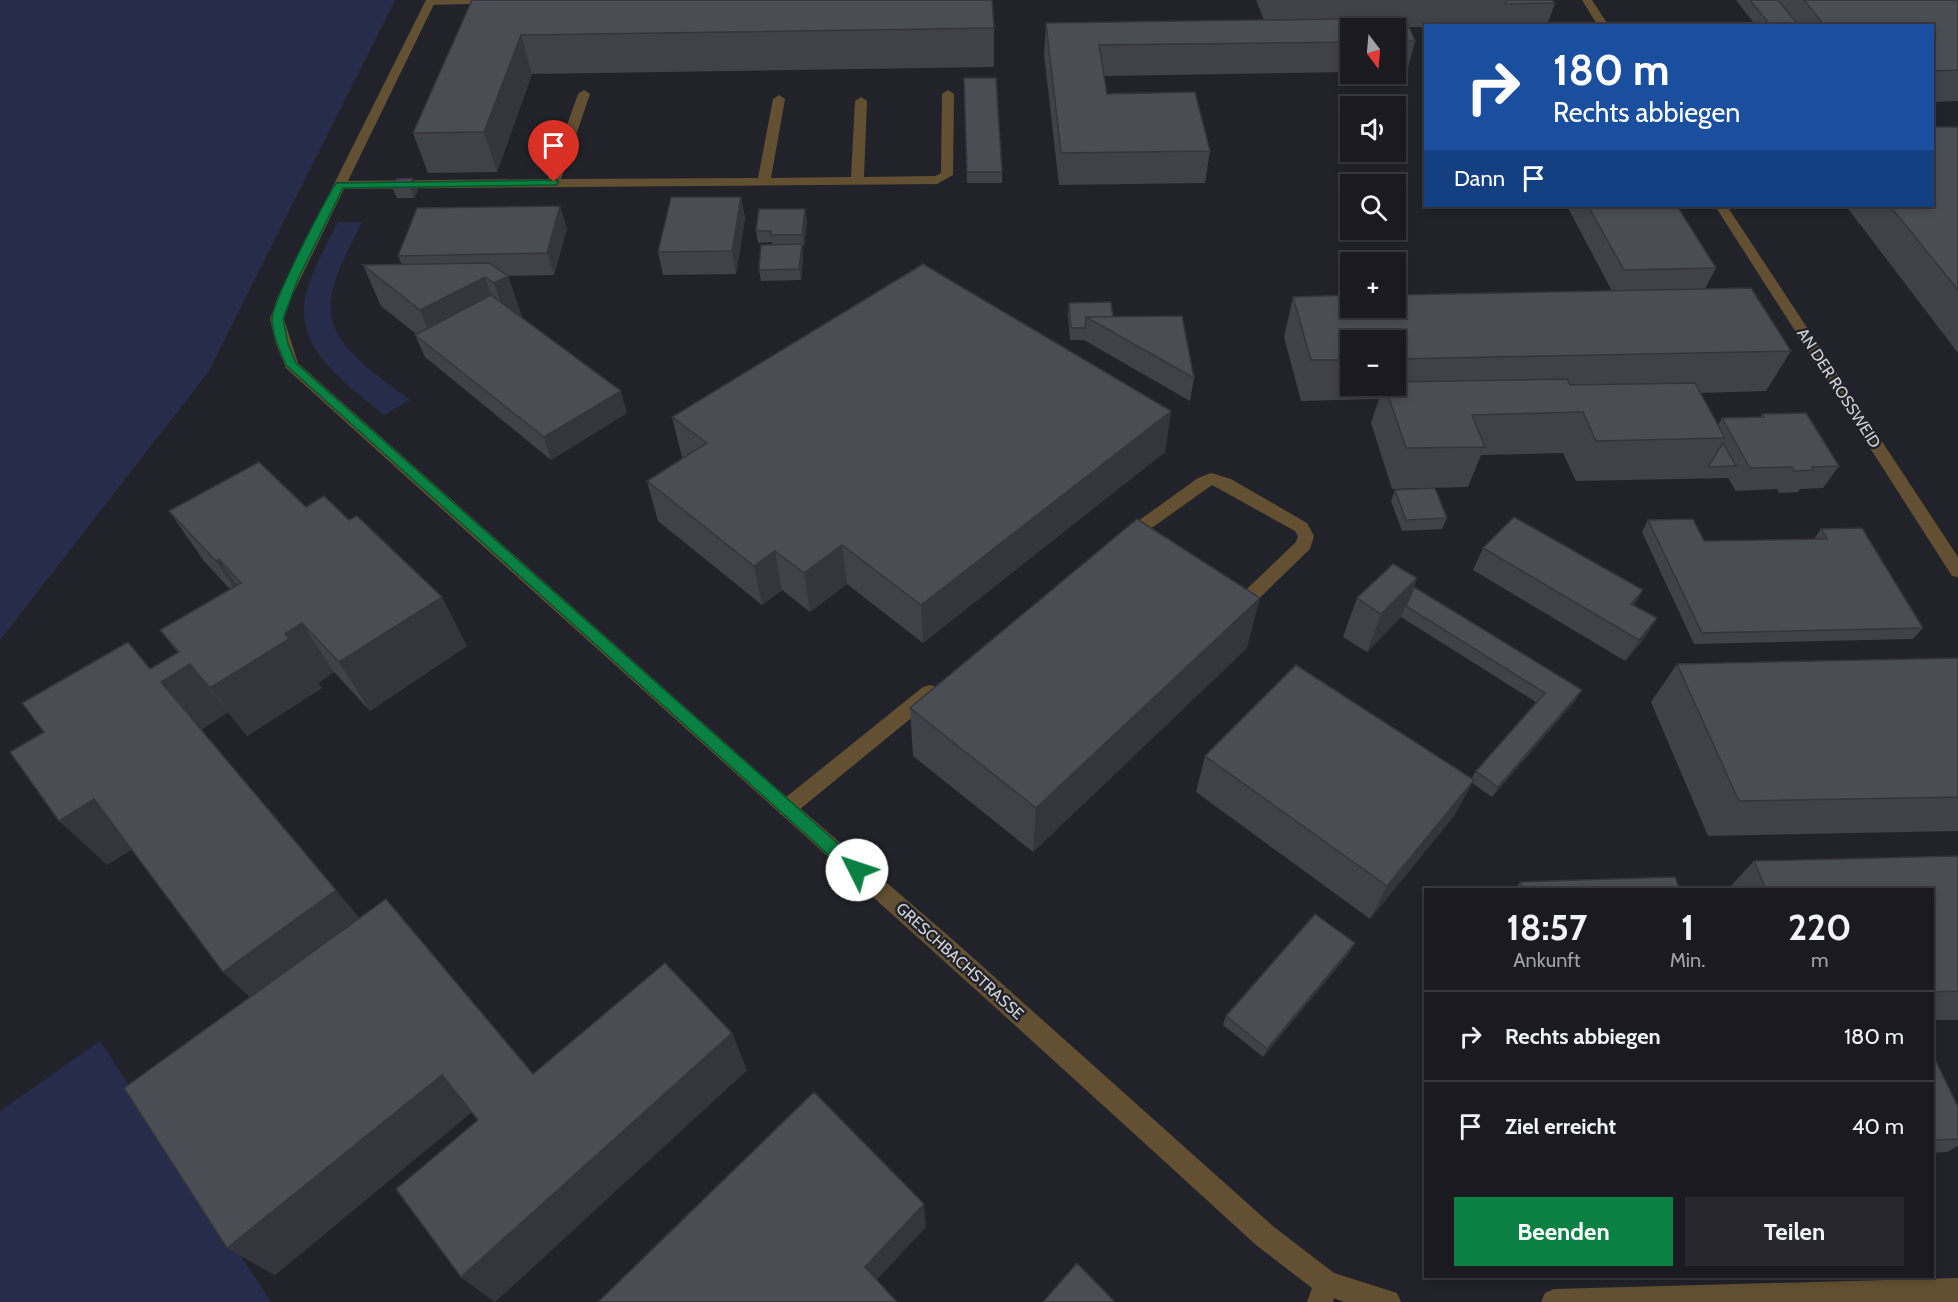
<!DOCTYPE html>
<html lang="de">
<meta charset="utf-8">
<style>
:root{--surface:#1a1a20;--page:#27272d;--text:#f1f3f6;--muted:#9fa1a5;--line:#38383e;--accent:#0b8043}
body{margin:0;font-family:Cabin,sans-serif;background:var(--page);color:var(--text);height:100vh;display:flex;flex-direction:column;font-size:22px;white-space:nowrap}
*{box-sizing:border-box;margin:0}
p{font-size:20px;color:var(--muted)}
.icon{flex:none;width:33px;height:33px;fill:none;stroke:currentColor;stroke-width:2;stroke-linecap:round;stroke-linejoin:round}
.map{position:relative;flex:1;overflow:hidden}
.side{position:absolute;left:1424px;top:888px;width:510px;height:390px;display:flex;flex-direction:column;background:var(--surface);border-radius:0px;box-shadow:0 3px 9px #0003,0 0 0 2px var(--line)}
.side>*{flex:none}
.top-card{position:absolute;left:1424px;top:24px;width:510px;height:183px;border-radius:0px;box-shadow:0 3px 9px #0003,0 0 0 2px var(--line);background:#1a4fa0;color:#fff;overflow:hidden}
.needle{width:39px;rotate:164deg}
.buttons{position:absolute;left:1340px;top:18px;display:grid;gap:12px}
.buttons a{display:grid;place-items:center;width:66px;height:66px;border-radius:0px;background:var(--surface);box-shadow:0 3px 9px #0003,0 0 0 2px var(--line);font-size:30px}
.pin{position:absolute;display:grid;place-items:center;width:51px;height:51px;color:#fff;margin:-62px -26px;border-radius:50% 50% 50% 0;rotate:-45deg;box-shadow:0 0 6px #0007}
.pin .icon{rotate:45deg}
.me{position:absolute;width:66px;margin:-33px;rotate:311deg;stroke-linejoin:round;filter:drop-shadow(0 0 4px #0008)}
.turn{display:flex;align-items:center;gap:21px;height:126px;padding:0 30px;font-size:27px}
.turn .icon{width:78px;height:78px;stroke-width:2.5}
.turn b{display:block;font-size:42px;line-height:51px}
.then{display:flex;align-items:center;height:57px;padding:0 30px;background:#0003;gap:12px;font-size:22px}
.eta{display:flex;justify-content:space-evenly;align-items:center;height:102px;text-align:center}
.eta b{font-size:36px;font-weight:700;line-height:42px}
.cta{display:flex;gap:12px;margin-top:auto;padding:12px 30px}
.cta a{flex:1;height:69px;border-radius:0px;background:var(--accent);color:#fff;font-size:24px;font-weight:700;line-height:69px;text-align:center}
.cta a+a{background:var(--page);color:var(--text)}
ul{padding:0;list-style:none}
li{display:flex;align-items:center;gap:18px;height:90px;padding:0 30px;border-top:2px solid var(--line)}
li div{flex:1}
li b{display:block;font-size:22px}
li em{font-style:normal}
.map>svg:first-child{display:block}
.green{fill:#272c4a}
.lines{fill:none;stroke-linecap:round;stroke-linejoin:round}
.lane{fill:#635032;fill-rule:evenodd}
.street{fill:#635032;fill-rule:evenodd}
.wall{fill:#404248;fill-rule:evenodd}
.shaded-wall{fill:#34363b}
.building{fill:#4b4d54;stroke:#34363b;stroke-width:1.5}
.route{fill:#0b8043;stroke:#07532c;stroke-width:1.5}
.labels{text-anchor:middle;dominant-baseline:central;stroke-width:5;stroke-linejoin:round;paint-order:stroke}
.street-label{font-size:16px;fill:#d1d2d6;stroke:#22232a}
</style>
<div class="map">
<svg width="1958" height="1302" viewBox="0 0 1958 1302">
<rect width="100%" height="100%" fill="#22232a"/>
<path class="green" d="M0 0H395L209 371 0 640Z
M338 222H362C351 246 334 273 331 299 325 346 379 375 410 400L384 415C348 384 292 349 306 294 312 270 327 245 338 222Z
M100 1041 271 1302H0V1111Z"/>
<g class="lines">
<path class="lane" d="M426 0H512L507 3 430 5 426 4Z
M584 90 590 94 561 179 758 178 773 99 779 95 785 99 771 178 851 177 855 101 861 97 867 101 864 177 935 176 941 173 942 94 948 90 954 94 953 175 937 184 340 189 334 185 340 181 548 179 578 94Z
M1211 473 1231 479 1307 523 1314 536 1310 549 1242 615 1236 617 1230 615 1227 610 1230 605 1296 542 1298 536 1295 531 1212 485 1132 542 1126 544 1120 542 1118 538 1120 534 1198 478Z
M930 685 937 687 939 692 937 697 794 814 787 816 780 814 777 808 780 802 923 687Z"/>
<path class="street" d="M426 0H436L292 296 284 319 298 363 772 784 952 939 1274 1227 1334 1273 1397 1293 1401 1302H1344L1334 1298 1333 1302H1307L1312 1288 1256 1245C935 950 609 661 286 368L276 344 270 319 278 296Z
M1582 0H1592L1609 26H1598Z
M1715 206H1727L1958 557V577L1952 576Z
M1958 1278V1302H1541L1545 1293 1554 1289Z"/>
</g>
<path class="wall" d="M472 0 994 28V67L532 74 497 172 428 173 413 133Z
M1256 0H1552L1555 3 1547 25 1425 26V27H1409L1415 41 1407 72H1395V28H1350V72L1104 76 1107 94 1210 151 1205 183 1059 185 1044 54 1046 23 1264 20Z
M1736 0H1958V101L1932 102V26H1756Z
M964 78 1002 172V183H967Z
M1958 127V353L1846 206H1932Z
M396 179 418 190 414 198H397L392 187Z
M741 197 745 219 736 274 663 275 658 252Z
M1567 206H1677L1716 268 1705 289 1791 351 1766 391 1700 393 1718 425 1722 418 1760 417 1762 414 1839 466 1823 488 1800 489 1798 492 1779 493 1777 489 1736 491 1728 478 1576 481 1563 453 1481 455 1468 487 1392 489 1371 423 1379 399 1301 401 1284 337 1293 297 1612 291ZM1350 340H1395V386H1350Z
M807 220 804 246H802L803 256 801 280 761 281 759 270 772 245V242L758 243 756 231Z
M567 228 554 275 508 276 522 317 627 413 551 460 425 357 415 335 416 334 381 306 363 265H402L398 256Z
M1069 303 1113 317 1194 378 1190 401 1084 340H1070L1068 315Z
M1171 411 1165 452 923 643 847 584 810 612 782 590 762 605 658 521 647 481 683 458 682 457 672 417Z
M1395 490 1447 518 1442 529 1402 531 1391 501Z
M306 507 467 646 370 711 334 672 318 683 322 688 247 736 228 712 201 730 359 918 533 1074 747 1070 495 1302 461 1277 478 1120 472 1112 275 1275 227 1248 250 997 223 972 132 849 107 865 150 669 178 653 160 630 230 589 204 561 169 511Z
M1648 520 1704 541 1814 539 1821 529 1923 628 1913 639 1694 644 1642 532Z
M1483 548 1643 590 1634 605 1643 640 1625 661 1473 570Z
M1417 578 1414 587 1582 690 1575 701 1492 797 1472 783 1454 816 1370 919 1196 792 1205 756 1471 779 1476 771 1536 702 1401 617 1367 652 1343 637 1357 598Z
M1247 648 1033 852 913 756 910 708Z
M1958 658V831L1708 836 1651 702 1677 664Z
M1958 856V1020H1932V890H1727L1754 861Z
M1520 882 1680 890H1515Z
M1355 943 1350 952 1263 1057 1223 1025 1226 1016Z
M1932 1053 1958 1107V1146L1947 1152 1932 1153Z"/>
<path class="shaded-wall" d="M521 35 532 74 497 172 484 132Z
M413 178 418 190 414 198 410 187Z
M741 197 745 219 736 274 732 251Z
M560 206 567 228 554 275 547 253Z
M805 209 807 220 804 246 802 235Z
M802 244 803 256 801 280 799 269Z
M508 276 522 317 508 324 494 283Z
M485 277 499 317 437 351 420 310Z
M621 391 627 413 551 460 544 437Z
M1171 411 1165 452 923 643 921 605Z
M842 545 847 584 810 612 804 573Z
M775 551 782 590 762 605 754 566Z
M219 559 253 609 250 611 216 561Z
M1417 578 1401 617 1367 652 1381 614Z
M1643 590 1629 612 1631 604Z
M442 597 467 646 370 711 339 662Z
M1260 598 1247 648 1033 852 1036 808Z
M1657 618 1643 640 1625 661 1639 640Z
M302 623 334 672 318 683 322 688 247 736 210 688 285 634Z
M190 664 228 712 201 730 161 682Z
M1582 690 1575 701 1492 797 1498 787Z
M1474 780 1454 816 1370 919 1387 886Z
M94 799 140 843 107 865 59 821Z
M336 890 371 932 266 1011 223 972Z
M1355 943 1350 952 1263 1057 1267 1049Z
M732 1033 747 1070 495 1302 461 1277Z
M442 1075 474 1110 275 1275 227 1248Z
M924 1204 926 1227 870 1287 865 1267Z"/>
<path class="building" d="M472 0H992L994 28 521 35 484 132 413 133Z
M1507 0H1552L1555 3 1505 4Z
M1750 0H1778L1799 26H1771Z
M1804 0H1958V70L1932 71V26H1825Z
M1405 18 1415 41H1395V28H1350V42L1099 45 1107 94 1195 92 1210 151 1061 153 1046 23Z
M964 78H996L1002 172H967Z
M1932 127H1958V290L1890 206H1932Z
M413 178 410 187H392L396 179Z
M671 197H741L732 251 658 252Z
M560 206 547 253 398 256 417 208Z
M1588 206H1677L1716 268 1624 270Z
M759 209H805L802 235H771V231H756Z
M802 244 799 269 759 270 761 245Z
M489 263 508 276 494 283 485 277 420 310 363 265Z
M923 264 1171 411 921 605 842 545 804 573 775 551 754 566 647 481 707 443 672 417Z
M1751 288 1791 351 1395 359V340H1350V360H1311L1293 297 1350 295V308H1395V295Z
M491 295 621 391 544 437 415 335Z
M1111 302 1113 317H1086L1085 328H1071L1069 303Z
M1182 316 1194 378 1086 317Z
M1567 379 1570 385 1695 383 1725 438 1596 441 1583 412 1472 415 1485 447 1406 448 1385 386H1395V382Z
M1806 413 1839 466 1812 467 1814 470 1794 471 1792 467 1750 468 1722 418 1764 417 1762 414Z
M1723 443 1736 466 1708 467Z
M259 462 306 507 324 496 349 520 357 516 442 597 339 662 302 623 285 634 289 639 210 688 190 664 161 682 336 890 223 972 94 799 59 821 10 752 44 732 22 703 128 642 150 669 179 652 160 630 241 583 219 559 216 561 169 511Z
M1435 488 1447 518 1406 520 1395 490Z
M1514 517 1643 590 1631 604 1657 618 1639 640 1483 548Z
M1137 519 1260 598 1036 808 910 708Z
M1693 519 1704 541 1827 539 1821 529 1862 528 1923 628 1702 633 1648 520Z
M1393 564 1417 578 1381 614 1357 598Z
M1414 587 1582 690 1498 787 1476 771 1545 693 1406 606Z
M1958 658V797L1739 801 1677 664Z
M1296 665 1474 780 1387 886 1205 756Z
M1958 856V991L1932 992V890H1766L1754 861Z
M1675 877 1680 890H1523L1520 882Z
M386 899 533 1074 665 963 732 1033 461 1277 396 1189 478 1120 442 1075 227 1248 124 1088Z
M1315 914 1355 943 1267 1049 1226 1016Z
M1932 1053 1958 1107V1139L1932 1140Z
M814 1092 924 1204 865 1267 897 1302H598Z
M1077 1263 1114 1301 1113 1302H1043Z"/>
<path class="route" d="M558 180V184L554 185 343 188 298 279 283 319 288 344 296 363 862 865 865 870 862 875 857 877 851 875 286 365C280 351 273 336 272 321 271 302 324 203 336 183Z"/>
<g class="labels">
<g class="street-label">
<text transform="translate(1839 388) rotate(57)">AN DER ROSSWEID</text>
<text transform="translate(960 961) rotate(42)">GRESCHBACHSTRASSE</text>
</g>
</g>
</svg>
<div class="buttons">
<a><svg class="needle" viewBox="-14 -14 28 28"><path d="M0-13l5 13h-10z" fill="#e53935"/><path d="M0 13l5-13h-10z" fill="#9fa1a5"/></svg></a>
<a><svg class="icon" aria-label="sound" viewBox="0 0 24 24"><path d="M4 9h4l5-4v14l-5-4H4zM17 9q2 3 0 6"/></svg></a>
<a><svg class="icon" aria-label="search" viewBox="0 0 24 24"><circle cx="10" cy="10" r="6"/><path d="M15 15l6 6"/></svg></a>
<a>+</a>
<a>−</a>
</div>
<div class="pin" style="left:554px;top:182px;background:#d93025"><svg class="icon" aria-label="arrive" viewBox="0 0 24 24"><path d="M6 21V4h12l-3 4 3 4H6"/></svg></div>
<svg class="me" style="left:857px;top:870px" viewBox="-20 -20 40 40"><circle r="19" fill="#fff"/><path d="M0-13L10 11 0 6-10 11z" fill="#0b8043"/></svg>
<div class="top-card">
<div class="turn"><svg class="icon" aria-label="right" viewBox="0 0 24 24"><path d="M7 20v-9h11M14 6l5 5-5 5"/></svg><div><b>180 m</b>Rechts abbiegen</div></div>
<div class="then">Dann<svg class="icon" aria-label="arrive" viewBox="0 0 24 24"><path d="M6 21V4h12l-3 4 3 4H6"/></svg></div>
</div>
<section class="side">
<div class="eta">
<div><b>18:57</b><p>Ankunft</p></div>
<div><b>1</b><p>Min.</p></div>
<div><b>220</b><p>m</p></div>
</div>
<ul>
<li><svg class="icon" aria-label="right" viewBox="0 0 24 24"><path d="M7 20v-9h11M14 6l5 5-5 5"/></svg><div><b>Rechts abbiegen</b></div><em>180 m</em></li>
<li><svg class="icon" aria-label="arrive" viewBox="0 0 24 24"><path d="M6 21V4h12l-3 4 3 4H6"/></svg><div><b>Ziel erreicht</b></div><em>40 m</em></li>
</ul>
<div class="cta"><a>Beenden</a><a>Teilen</a></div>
</section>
</div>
